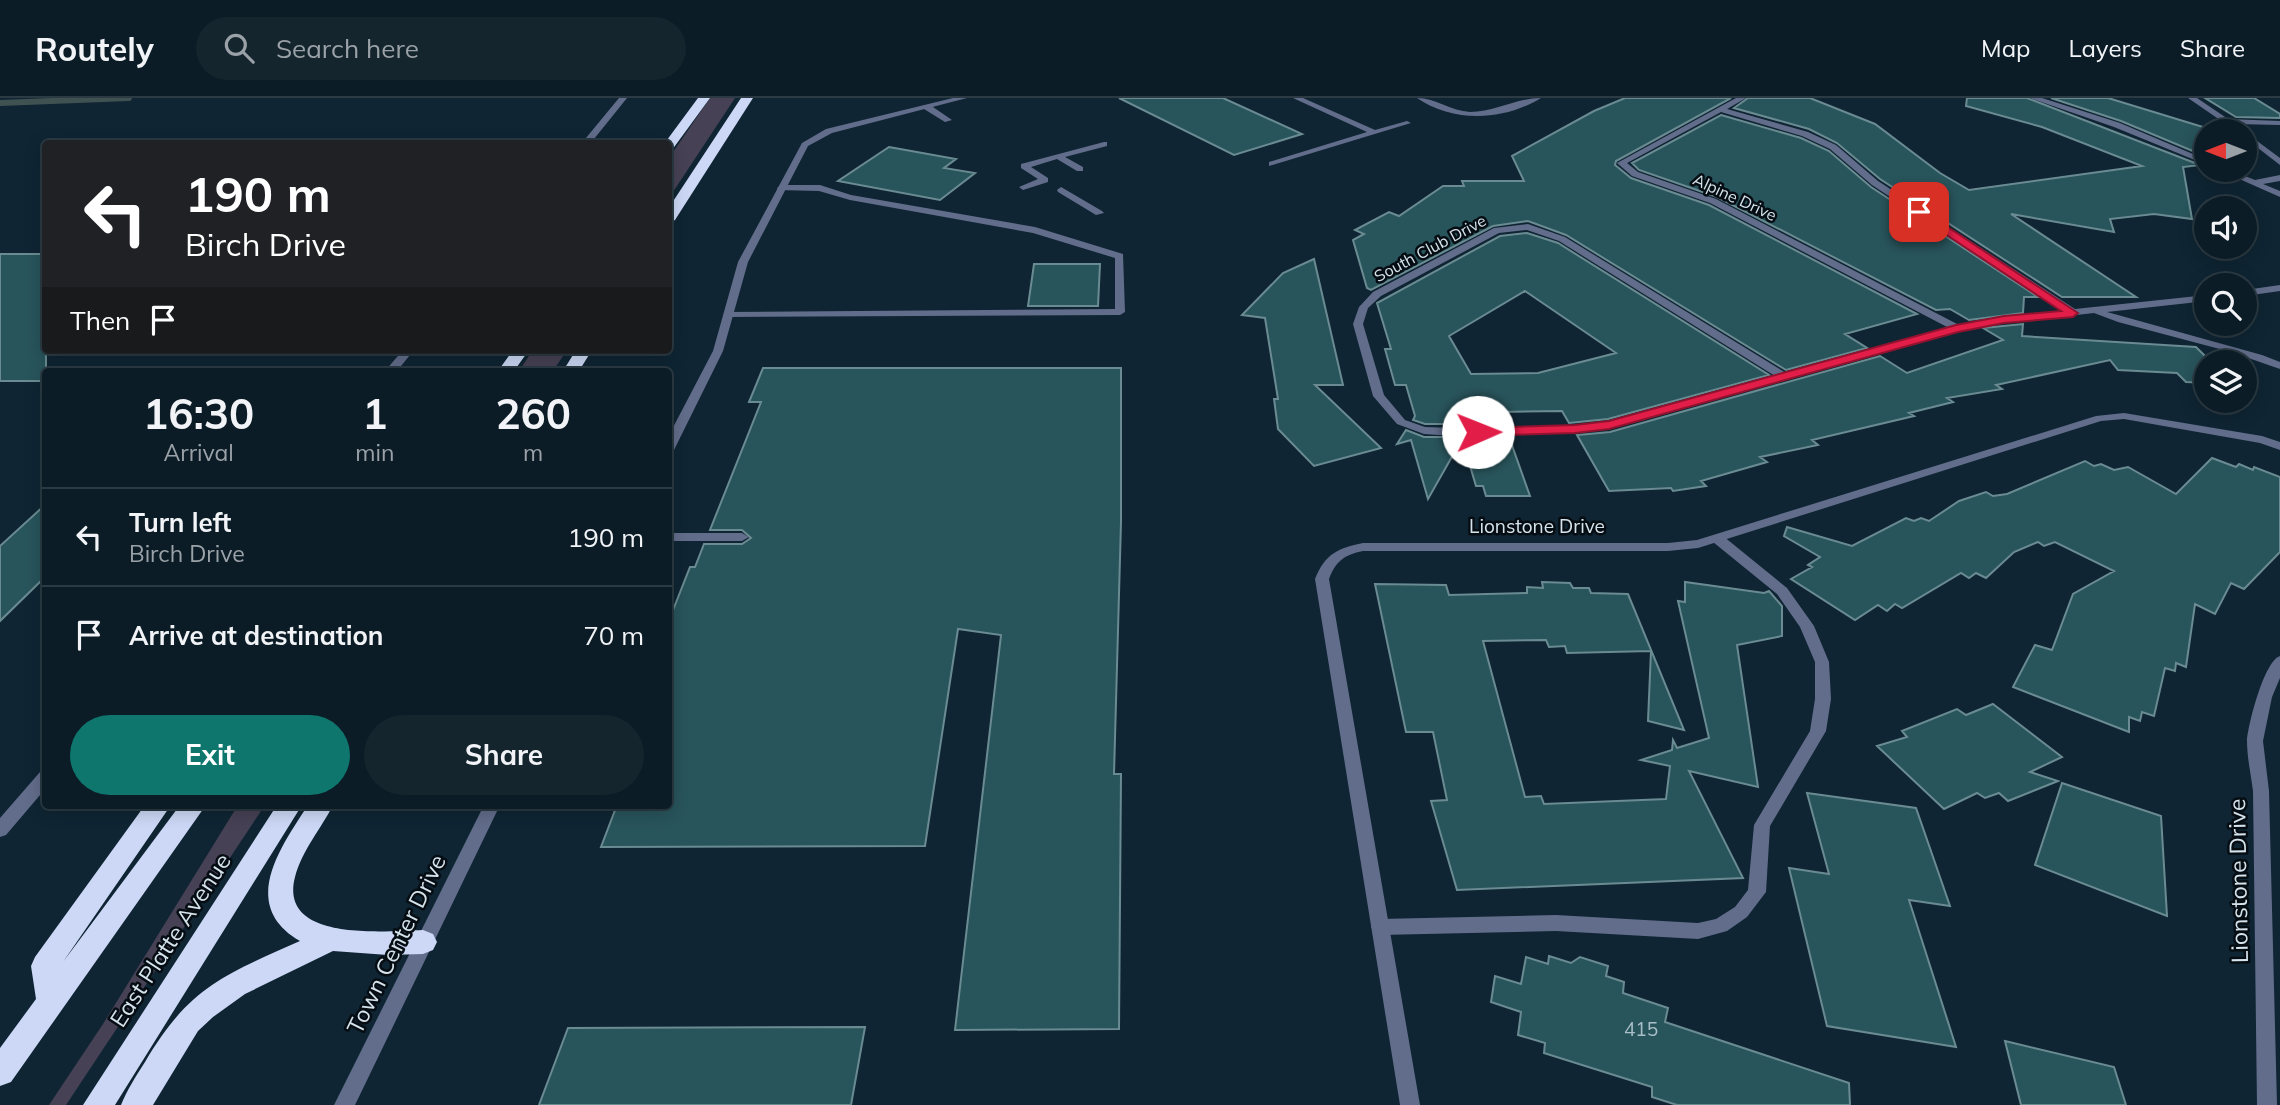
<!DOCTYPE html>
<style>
:root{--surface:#0b1c26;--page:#14252e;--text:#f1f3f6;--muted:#9aa1a7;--line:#2b3a43;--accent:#0f766e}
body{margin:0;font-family:Mulish,sans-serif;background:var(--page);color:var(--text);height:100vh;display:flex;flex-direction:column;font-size:26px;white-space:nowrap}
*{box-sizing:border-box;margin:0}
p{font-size:23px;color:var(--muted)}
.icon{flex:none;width:38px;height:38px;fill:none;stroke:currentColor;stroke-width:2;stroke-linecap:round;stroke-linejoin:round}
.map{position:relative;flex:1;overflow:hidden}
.drawer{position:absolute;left:42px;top:270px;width:630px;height:441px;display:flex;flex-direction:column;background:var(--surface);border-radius:7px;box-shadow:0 4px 18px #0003,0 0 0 2px var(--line)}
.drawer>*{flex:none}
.banner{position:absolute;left:42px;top:42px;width:630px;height:214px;border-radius:7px;box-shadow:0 4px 18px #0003,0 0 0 2px var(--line);background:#202124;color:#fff;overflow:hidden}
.needle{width:46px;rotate:270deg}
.fabs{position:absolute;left:2194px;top:21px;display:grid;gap:14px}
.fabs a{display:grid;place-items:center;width:63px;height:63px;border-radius:50%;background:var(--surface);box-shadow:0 4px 18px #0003,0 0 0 2px var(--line);font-size:35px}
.pin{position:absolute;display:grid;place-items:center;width:60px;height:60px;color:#fff;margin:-30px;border-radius:14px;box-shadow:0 4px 10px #0006}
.me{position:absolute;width:77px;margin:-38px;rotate:89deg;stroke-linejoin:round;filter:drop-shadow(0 0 5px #0008)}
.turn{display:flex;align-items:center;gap:24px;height:147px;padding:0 28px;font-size:32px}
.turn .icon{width:91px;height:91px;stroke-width:2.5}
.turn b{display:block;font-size:49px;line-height:60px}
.then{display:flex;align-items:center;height:66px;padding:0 28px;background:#0003;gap:14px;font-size:26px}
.eta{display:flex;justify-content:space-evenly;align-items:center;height:119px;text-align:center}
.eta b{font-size:42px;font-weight:700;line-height:49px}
.primary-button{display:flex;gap:14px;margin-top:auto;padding:14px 28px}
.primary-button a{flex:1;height:80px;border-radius:42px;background:var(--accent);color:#fff;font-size:28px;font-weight:700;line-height:80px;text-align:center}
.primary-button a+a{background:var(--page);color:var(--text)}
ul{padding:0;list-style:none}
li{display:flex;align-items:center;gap:21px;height:98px;padding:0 28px;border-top:2px solid var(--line)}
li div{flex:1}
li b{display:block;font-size:26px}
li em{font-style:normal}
header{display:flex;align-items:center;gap:42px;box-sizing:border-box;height:98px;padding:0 35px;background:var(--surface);border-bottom:2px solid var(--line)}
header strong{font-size:33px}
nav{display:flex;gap:38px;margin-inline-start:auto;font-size:24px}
.search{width:490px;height:63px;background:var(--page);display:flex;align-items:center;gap:18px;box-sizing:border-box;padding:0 24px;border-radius:38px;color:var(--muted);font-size:26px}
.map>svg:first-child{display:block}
.green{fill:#474155}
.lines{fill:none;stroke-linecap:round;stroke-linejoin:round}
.stream{stroke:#405151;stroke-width:6}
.building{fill:#28545b;stroke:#6a8b91;stroke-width:2;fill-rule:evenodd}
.lane{fill:#626d8b;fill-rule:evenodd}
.street{fill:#626d8b;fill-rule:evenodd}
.highway{fill:#ccd8f6;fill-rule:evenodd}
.route{fill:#e11d48;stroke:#92132f;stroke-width:2}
.labels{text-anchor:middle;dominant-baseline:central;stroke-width:5;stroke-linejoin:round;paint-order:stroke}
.far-street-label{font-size:16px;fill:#d5e3ec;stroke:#050d13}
.street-label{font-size:19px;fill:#d5e3ec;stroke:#050d13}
.near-number-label{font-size:19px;fill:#aabfc8}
.near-street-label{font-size:23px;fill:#d5e3ec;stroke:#050d13}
</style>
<header>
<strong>Routely</strong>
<div class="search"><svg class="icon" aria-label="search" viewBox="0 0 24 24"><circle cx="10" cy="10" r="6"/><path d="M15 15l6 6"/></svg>Search here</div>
<nav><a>Map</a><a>Layers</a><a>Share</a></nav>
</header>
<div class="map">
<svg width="2280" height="1007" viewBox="0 0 2280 1007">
<rect width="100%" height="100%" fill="#0f2533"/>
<path class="green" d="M710 0H735L669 100V60Z
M533 252H567L553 273H519Z
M238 707H265L66 1007H49L103 926Z"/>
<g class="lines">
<path class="stream" d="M0 5 129 0"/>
</g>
<path class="building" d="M1119 0H1223L1302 36 1234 57Z
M1625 0H1731L1616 63 1615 67 1631 80 1709 107 1917 216 1845 236 1867 250 1786 272 1566 137 1528 123 1493 128 1371 192 1367 190 1353 142 1364 136 1355 132 1389 114 1399 118 1443 88H1464L1462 83H1524L1512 58 1594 13Z
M1748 0H1810L1875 26 1940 75 1969 92 2142 68 2042 29 1966 8 1967 0H2027L2200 67 2183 69 2192 121 2154 116 2110 121 2114 134 2011 116 2136 199H2062L1880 81 1837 45 1809 31 1734 10Z
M2051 0H2108L2216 33H2207V59L2121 23Z
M2205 0H2254L2280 16V20L2236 19Z
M1721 17 1801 40 1829 53 1871 89 2038 199H2024L2023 215 1969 222 1950 211 1936 212 1717 99 1639 72 1632 65Z
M889 49 956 61 944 70 975 75 940 102 838 83Z
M1527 135 1558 145 1769 277 1608 321 1569 325 1562 313 1500 314 1504 326H1425L1413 322 1415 318 1406 287H1395L1385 251H1391L1377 205 1500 138ZM1525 193 1616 255 1538 275 1471 276 1449 238Z
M0 156H46V283H0Z
M1314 161 1343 287H1315L1381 350 1314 368 1278 331 1274 301H1278L1265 220 1242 217 1283 175Z
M1034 166H1100L1098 208H1028Z
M2023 226 2022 238 2196 249 2207 260V285L2186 284 2177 275 2118 272 2110 262 1996 287 2002 291 1947 300 1953 304 1909 315 1914 318 1812 342 1818 347 1760 359 1767 364 1701 383 1706 388 1673 393 1671 390 1609 393 1577 337 1610 334 1880 258 1907 275 2003 242 1983 230Z
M763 270H1121V424L1114 676H1121L1119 931 955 932 1001 537 958 531 925 748 601 749 617 707H668V525L690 469H695L704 446H742L751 440 742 432H710L761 304H749Z
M1406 332 1424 339H1509L1530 398H1486L1483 388H1476L1462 341 1428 401 1411 342 1397 346Z
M2212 360 2236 369 2239 366 2253 372 2254 369 2280 379V454L2244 491 2231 485 2215 516 2195 506 2186 569 2176 565 2175 573 2165 570 2154 618 2142 614 2140 623 2129 619V634L2013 589 2035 547 2052 552 2073 496 2114 473 2055 444 2044 448 2038 444 2014 454 1986 480 1976 475 1969 480 1961 475 1902 510 1895 506 1887 513 1878 507 1855 522 1791 481 1812 469 1808 467 1820 459 1784 438 1787 429 1852 448 1906 420 1914 423 1921 420 1929 423 1959 403 1986 394 1993 398 2007 396 2085 363 2094 368 2101 366 2114 372 2128 369 2176 396Z
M46 406V478L0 523V448Z
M1542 484 1570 485 1573 490H1589L1591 495 1628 496 1684 632 1648 623 1651 553 1567 555 1565 548 1549 549 1546 542 1483 543 1525 699 1541 698 1544 706 1666 701 1670 668 1641 662 1672 652 1673 642 1677 650 1709 640 1678 503 1685 504V484L1764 495 1769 493 1782 508V538L1737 547 1758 689 1689 673 1743 780 1457 792 1431 703 1447 702 1433 634H1406L1375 486 1446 487 1449 497 1527 495V489L1543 490Z
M1993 606 2062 659 2030 674 2058 683 2008 703 1999 695 1985 700 1977 695 1944 711 1877 648 1907 639 1902 633 1957 611 1966 617Z
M2062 685 2161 718 2167 818 2035 767Z
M1807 695 1916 710 1950 808 1909 802 1956 949 1827 928 1789 770 1829 776Z
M1549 858 1571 865 1580 859 1608 868 1606 878 1624 884 1623 895 1668 910 1665 924 1849 985 1850 1007H1677L1652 999V989L1544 955 1545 945 1518 937 1521 914 1491 904 1495 878 1521 886 1526 859 1548 866Z
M865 929 851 1007H539L568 930Z
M2005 943 2114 969 2126 1007H2021Z"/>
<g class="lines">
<path class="lane" d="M1293 0H1303L1375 32 1407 23 1411 25 1269 68V64L1367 34Z
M1417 0C1436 0 1451 13 1470 14 1495 14 1517 0 1541 0 1504 23 1453 25 1417 0Z
M924 7H930L952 22 945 24 924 11Z
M1104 44H1107V48L1065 59 1083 69V73H1077L1057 61 1031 69 1048 80V84L1023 92 1019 89 1038 81 1021 70V66Z
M781 87H820L851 97 1035 129 1123 156 1125 214 1120 217 724 219 723 217 728 214 1115 211V160L1033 135 850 102 819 93 778 92 777 90Z
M1061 89 1102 113 1104 115 1096 117 1058 94 1057 92Z
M668 435H742L749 439 742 443H668Z
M1718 437 1723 438 1787 490 1814 528 1829 564 1831 601 1826 633 1770 728 1766 794 1747 819 1727 833 1698 841 1556 833 1380 837 1374 834 1371 829 1374 824 1380 821 1556 817 1698 825 1716 821 1735 809 1748 792 1754 727 1810 633 1815 601V564L1800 529 1777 496 1713 444 1711 441Z"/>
<path class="street" d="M619 0H627L590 46H581Z
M953 0H967L832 35 808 48 748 164 723 253 674 352 668 355V339L713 253 738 164 802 45 826 31Z
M1736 0H1746L1727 11 1808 34 1836 47 1878 83 2075 211 2207 197V203L2107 214 2262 257 2280 264V271L2231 254 2118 224 2094 215 1980 228 1609 331 1575 335 1454 338 1424 336 1397 326 1373 298 1353 226 1359 209 1373 194 1494 130 1528 126 1565 139 1786 275 1949 230 1710 105 1632 78 1617 65ZM1721 14 1802 38 1830 51 1872 87 2063 213 1979 222 1959 227 1716 101 1638 74 1627 65ZM1527 132 1559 143 1775 278 1608 324 1575 327 1454 330 1425 329 1405 322 1384 297 1363 226 1368 210 1381 198 1499 135Z
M2030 0H2042L2120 25 2207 62V67L2114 29Z
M2188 0H2197L2228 21 2280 23V27L2235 26 2245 33H2236Z
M2245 34 2280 60V67L2245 40Z
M2219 72H2230L2255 82 2280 77V83L2263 86 2280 93V99Z
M2280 187V193L2245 198V192Z
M403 252H414L397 273H385Z
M2124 315 2262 338 2280 344V352L2260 345 2124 321 2101 323 1698 450 1668 453H1363C1344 457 1336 463 1329 481L1420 1007H1400L1315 481C1325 456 1338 450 1363 445H1668L1697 442 2096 318Z
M2280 558V580L2272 599 2263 643 2269 693 2277 1007H2257L2253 693C2251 677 2247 659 2247 643 2248 627 2264 563 2280 558Z
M46 672V690L6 737 0 739V720L40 674Z
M484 707H500L355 1007H334Z"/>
<path class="highway" d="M698 0H710L672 52 668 53V46H664Z
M741 0H753L675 122 668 126V111Z
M513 252H529L514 273H498Z
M576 252H592L579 273H563Z
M145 707H171L63 864 180 707H206L11 984 0 988V950L36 901 31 868 35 859Z
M277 707H302L115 1007H83Z
M308 707H333C321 731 302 752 295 779 278 845 386 833 423 832L433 836 437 844 433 852 423 856 388 857 333 853 245 896 213 919 198 933 153 1007H121C127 992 136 978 145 964 189 889 224 877 300 843 238 807 281 749 308 707Z"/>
</g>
<path class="route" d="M1919 110 2078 215 2073 219 2004 225 1958 234 1609 331 1575 335 1478 338 1471 334 1478 330 1575 327 1609 323 1956 227 2004 218 2061 213 1915 116 1914 114Z"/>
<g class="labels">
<g class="far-street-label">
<text transform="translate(1735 99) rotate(25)">Alpine Drive</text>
<text transform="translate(1430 150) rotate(-28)">South Club Drive</text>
</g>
<g class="street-label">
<text x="1537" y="428">Lionstone Drive</text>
</g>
<g class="near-number-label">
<text x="1641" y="931">415</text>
</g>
<g class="near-street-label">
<text transform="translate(2238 783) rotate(-91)">Lionstone Drive</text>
<text transform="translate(170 842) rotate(-57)">East Platte Avenue</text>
<text transform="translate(396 846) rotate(-64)">Town Center Drive</text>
</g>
</g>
</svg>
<div class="fabs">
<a><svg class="needle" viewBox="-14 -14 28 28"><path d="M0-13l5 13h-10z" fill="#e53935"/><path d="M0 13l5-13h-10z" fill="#9aa1a7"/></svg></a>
<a><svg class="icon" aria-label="sound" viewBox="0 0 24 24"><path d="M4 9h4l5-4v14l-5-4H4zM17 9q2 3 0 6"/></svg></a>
<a><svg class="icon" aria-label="search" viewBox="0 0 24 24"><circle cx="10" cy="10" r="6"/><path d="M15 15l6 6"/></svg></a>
<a><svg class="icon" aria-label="layers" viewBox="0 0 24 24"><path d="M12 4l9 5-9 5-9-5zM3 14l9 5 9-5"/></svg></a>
</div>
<div class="pin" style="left:1919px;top:114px;background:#d93025"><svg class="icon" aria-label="arrive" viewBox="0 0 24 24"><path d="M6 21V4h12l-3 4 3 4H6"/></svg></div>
<svg class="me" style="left:1478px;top:334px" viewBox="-20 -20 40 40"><circle r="19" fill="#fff"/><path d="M0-13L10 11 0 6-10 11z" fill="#e11d48"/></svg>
<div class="banner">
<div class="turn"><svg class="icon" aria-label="left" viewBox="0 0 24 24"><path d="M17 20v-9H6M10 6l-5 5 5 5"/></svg><div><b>190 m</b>Birch Drive</div></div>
<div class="then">Then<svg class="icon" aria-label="arrive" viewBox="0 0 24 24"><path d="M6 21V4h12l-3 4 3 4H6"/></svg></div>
</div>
<section class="drawer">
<div class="eta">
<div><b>16:30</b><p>Arrival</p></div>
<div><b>1</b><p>min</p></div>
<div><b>260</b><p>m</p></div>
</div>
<ul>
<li><svg class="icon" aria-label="left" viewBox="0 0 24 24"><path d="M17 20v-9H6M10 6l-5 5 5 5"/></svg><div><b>Turn left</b><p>Birch Drive</p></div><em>190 m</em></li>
<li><svg class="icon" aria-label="arrive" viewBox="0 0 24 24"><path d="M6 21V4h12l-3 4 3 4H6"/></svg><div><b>Arrive at destination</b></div><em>70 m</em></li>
</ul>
<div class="primary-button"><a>Exit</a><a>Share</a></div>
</section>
</div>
